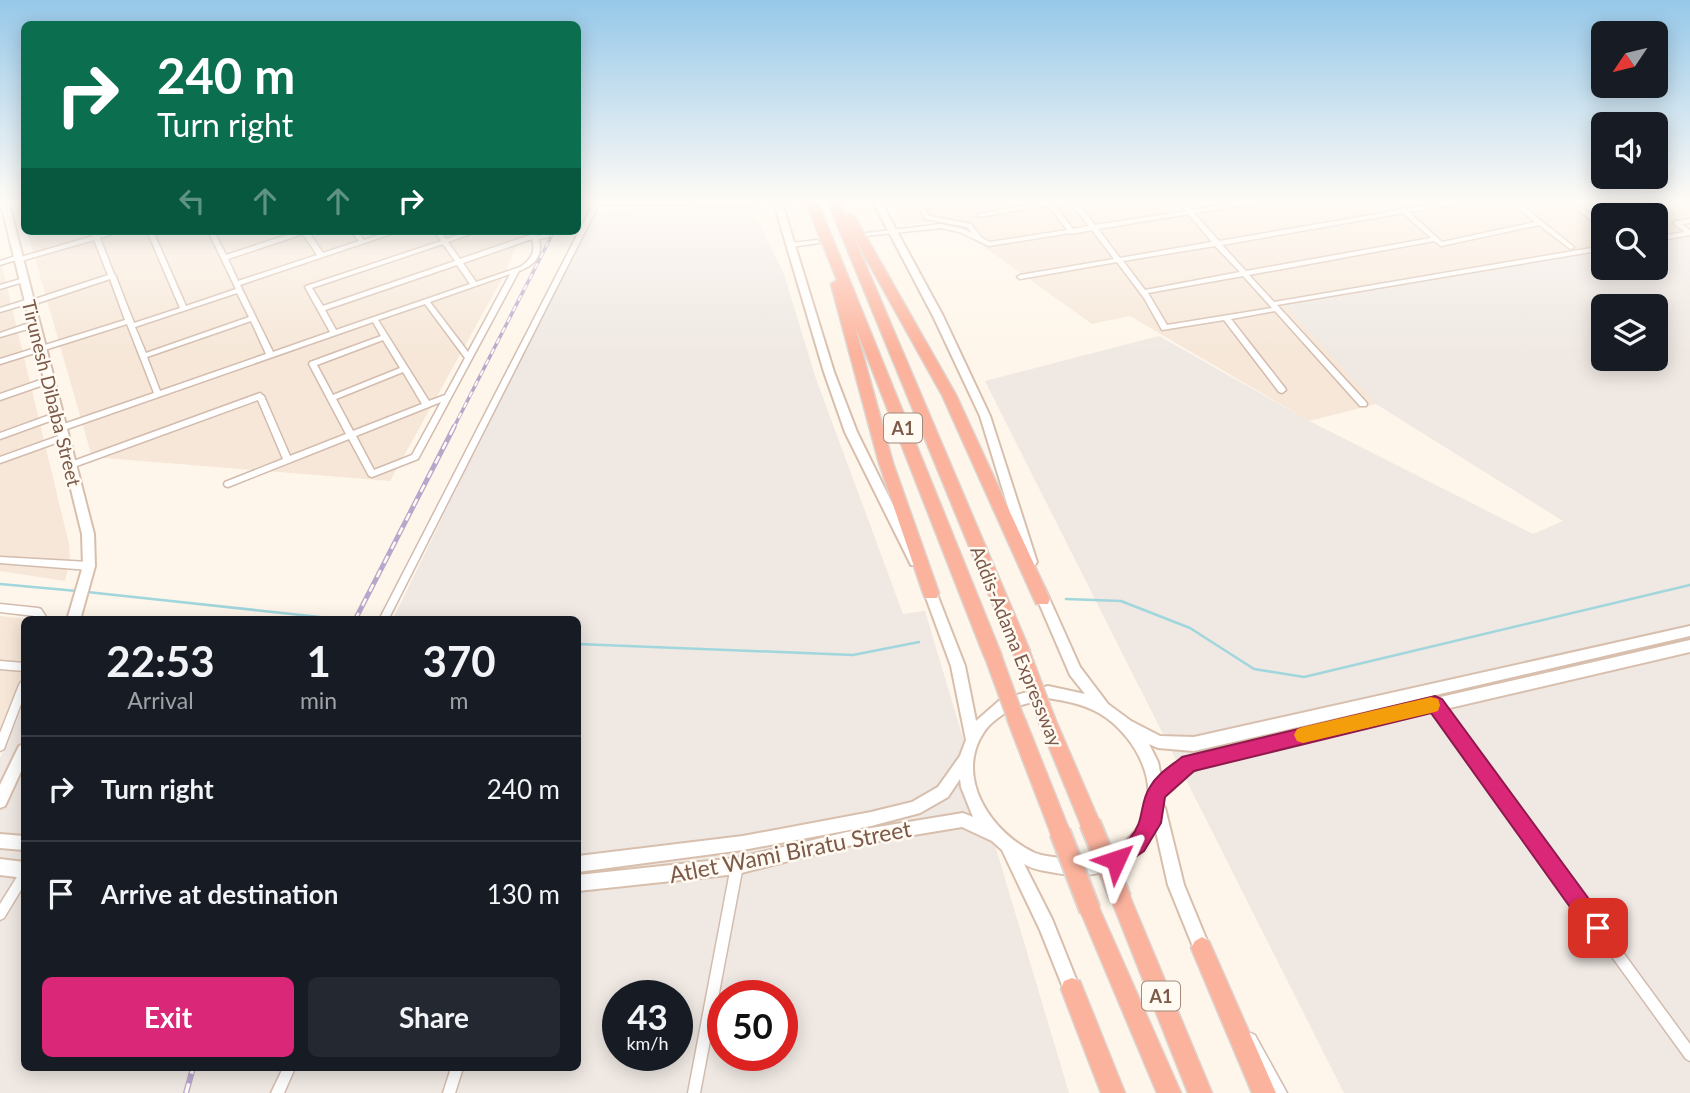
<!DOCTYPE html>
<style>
:root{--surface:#171b24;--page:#242831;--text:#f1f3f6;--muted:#9ea1a6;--line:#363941;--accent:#db2777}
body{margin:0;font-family:Lato,sans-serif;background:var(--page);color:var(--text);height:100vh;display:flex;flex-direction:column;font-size:26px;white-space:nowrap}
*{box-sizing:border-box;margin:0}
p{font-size:23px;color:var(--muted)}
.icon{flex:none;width:38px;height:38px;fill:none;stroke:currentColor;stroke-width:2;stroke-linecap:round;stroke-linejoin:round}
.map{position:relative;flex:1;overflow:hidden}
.drawer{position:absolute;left:21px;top:616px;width:560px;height:455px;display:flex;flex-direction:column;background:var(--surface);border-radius:10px;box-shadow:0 4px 18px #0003}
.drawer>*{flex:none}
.guide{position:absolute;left:21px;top:21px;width:560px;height:214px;border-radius:10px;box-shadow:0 4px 18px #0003;background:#0b6e4f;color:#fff;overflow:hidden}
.needle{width:46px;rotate:235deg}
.controls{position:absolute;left:1591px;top:21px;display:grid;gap:14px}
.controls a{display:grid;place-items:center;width:77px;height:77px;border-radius:10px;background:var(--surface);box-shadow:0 4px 18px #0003;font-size:35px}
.speed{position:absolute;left:602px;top:980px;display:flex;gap:14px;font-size:35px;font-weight:700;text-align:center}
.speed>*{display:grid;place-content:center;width:91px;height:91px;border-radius:50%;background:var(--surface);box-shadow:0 4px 18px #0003;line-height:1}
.speed small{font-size:18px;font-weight:400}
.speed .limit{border:10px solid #d22;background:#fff;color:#111}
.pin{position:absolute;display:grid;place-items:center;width:60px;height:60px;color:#fff;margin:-30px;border-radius:14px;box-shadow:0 4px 10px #0006}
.me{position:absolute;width:77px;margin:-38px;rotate:48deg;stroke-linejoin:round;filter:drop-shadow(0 0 5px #0008)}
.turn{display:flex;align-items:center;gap:24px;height:147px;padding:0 21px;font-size:32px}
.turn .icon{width:91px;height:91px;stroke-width:2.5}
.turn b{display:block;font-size:49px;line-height:60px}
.lanes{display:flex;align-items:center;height:66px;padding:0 21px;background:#0003;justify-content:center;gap:35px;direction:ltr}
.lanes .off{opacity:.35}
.eta{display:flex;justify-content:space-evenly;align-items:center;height:119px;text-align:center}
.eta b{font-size:42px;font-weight:700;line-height:49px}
.primary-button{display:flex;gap:14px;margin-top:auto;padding:14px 21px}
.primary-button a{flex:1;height:80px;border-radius:10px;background:var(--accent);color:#fff;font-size:28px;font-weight:700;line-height:80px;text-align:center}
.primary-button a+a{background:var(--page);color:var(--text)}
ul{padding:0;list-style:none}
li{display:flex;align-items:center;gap:21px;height:105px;padding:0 21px;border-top:2px solid var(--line)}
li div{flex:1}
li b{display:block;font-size:26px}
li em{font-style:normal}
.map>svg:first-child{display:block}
.residential{fill:#f6e7d8}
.industrial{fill:#efe8e3;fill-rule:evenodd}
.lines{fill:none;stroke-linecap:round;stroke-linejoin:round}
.stream{stroke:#a1d6dd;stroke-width:2.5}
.street-casing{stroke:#d3bcae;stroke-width:3}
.secondary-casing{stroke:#d8bfad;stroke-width:4}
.highway-casing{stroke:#ddd4d0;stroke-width:3}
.street{fill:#fff;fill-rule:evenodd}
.secondary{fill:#fff;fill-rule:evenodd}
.highway{fill:#fcb39d;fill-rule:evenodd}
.rail-far2-casing{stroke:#b8a6cb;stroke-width:3.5}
.rail-far1-casing{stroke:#b8a6cb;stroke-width:5}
.rail-casing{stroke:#b8a6cb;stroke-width:6}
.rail-far2{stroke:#fffaf2;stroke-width:2;stroke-dasharray:6;stroke-linecap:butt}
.rail-far1{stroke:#fffaf2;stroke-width:2.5;stroke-dasharray:8;stroke-linecap:butt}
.rail{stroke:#fffaf2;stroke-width:3.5;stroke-dasharray:10;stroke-linecap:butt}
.highway-bridge-far1-casing{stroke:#ddd4d0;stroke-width:19;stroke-linecap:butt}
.highway-bridge-casing{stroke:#ddd4d0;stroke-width:24;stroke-linecap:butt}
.highway-bridge-far1{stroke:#fcb39d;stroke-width:16}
.highway-bridge{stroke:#fcb39d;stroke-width:20}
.route{fill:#db2777;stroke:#8e194d;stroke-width:2}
.slow{fill:#f59e0b}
.labels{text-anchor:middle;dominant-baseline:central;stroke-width:5;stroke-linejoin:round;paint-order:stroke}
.shield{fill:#fffaf2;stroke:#a38a7c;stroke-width:2}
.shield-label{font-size:18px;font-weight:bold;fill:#7c5a4a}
.street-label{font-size:19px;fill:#7c5a4a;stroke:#fffaf2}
.near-street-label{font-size:23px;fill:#7c5a4a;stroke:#fffaf2}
</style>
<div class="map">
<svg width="1690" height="1093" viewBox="0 0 1690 1093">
<rect width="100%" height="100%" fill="#fef6ea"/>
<path class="residential" d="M891 200H1690L1688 226 1690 237 1656 243V215H1603V252L1285 304 1376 404 1309 421 1130 316 1092 324 946 220 904 225Z
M27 231H523L503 277 390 481 92 457Z
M0 258 69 544 70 559 65 581 0 571Z
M0 616 28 619 24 620V686L0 744Z"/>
<path class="industrial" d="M750 206 784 274 815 376 903 614 925 611 1069 1093H0V758L24 702V1068H578V620L393 619 581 232 594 217 608 209ZM618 996H677V1055H618ZM723 996H782V1055H723Z
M1690 237V1093H1344L985 381 1159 336 1309 421 1533 534 1563 521 1376 404 1284 304 1603 252V268H1656V243ZM1603 306H1656V359H1603Z"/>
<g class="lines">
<path class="stream" d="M0 584 77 591
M87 592 348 620
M1066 599 1121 601 1190 628 1254 669 1304 677 1690 585
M578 644 853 655 919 642"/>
<g class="street-casing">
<path id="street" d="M601 200 755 201 758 203 755 205 599 204 388 620H379L593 204H582L579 202 582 200Z
M914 200H920L929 216 971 224 982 238 990 242 1067 230 1048 205 980 217 978 216V214L1058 200H1075L1095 225 1186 211 1178 200H1184L1191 210 1255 200H1270L1267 202 1194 213 1219 241 1400 210 1403 208 1406 209 1460 200H1474L1471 202 1409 212 1442 242 1535 222 1508 200H1515L1574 247 1571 249 1569 248 1539 225 1441 246 1434 241 1249 275 1274 302 1603 246V250L1277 305 1366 402 1367 404 1366 406H1360L1275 311 1231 319 1285 388 1286 390 1282 393 1279 392 1224 320 1162 330 1144 298 1117 262 1020 279 1017 277 1020 275 1114 259 1092 230 1072 234 1070 233 989 246 959 232 941 228 865 236V234L867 233 941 224 963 229 972 233 967 227 925 219ZM1070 202 1089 226 1073 229 1054 204ZM1403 213 1431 238 1246 271 1222 245ZM1188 214 1212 242 1120 258 1098 229ZM1215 246 1240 272 1145 290 1123 261ZM1243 276 1272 308 1167 325 1148 293Z
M1563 200H1570L1588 213 1654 200H1667L1664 202 1593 216 1603 223V228Z
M1690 219V223L1682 224 1690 230V235L1656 241V237L1685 232 1673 223 1676 221Z
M91 231H97L99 235 111 231H121L100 238 114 274 116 276V277L134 323 180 308 147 231H153L186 306 236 289 208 231H214L226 255 299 231H308L323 253 359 241 351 231H357L364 240 391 231H400L240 285 273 352 330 332 305 287 306 286 441 241 434 231H440L446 239 470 231H479L448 242 460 259 530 235 528 231H534L538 236C545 234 549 231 556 231L549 237 539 239C543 256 534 266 519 271L418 459 372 477 369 476 349 439 228 487 225 486 224 484 225 482 283 459 258 400 74 467H68L67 465 68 463 260 393 264 396 290 456 346 434 309 364 310 362 381 336 373 322 64 430H58L57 428 58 426 154 393 127 324 0 364V359L125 320 110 279 32 305 27 304 0 312V308L29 299 32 300 108 275 94 240 21 261H17L16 260 0 265V261L16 256H20L21 257 93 236ZM303 234 317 255 238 281 228 259ZM532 239C536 252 531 260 520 267L476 282 463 263ZM443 244 455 261 323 306 312 288ZM457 265 470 284 336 330 325 310ZM510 274 468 352 430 302ZM237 293 249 317 146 353 135 327ZM425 304 465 358 445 395 429 401 378 320ZM251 321 266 354 160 391 147 357ZM383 340 400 368 333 395 317 365ZM403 372 422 404 353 431 336 399ZM441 402 412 455 374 470 356 436Z
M817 240 820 242 819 243 792 247 789 245 792 243Z
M24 278 26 279V281L0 289V285Z
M32 322H38L39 324 38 326 0 337V333Z
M46 378H52L53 380 52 382 0 400V394Z
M58 412 61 413 62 415 61 417 0 439V433Z
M64 434 68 437 67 439 0 463V457Z
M0 557 89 562 92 564 93 566 92 568 89 570 0 563Z
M0 604 38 608 41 609 48 620H38L35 616 0 612Z
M0 661 24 663V671L0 669Z
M24 681V696L5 746 4 749 0 751V733L19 685 21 682Z
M1435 700 1439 701 1690 1044V1061L1686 1059 1431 707 1430 704 1431 701Z
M737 860 741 862 743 866 700 1093H688L731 866 733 862Z
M24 870V885L4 918 0 920V904L20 872Z
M1251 1033 1255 1035 1287 1093H1274L1245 1039 1247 1035Z
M283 1068H295L284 1093H271Z
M451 1068H463L455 1093H443Z"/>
</g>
<g class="secondary-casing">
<path id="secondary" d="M0 200H8L94 534 95 566 80 620H67L83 566 82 534Z
M773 200H781L834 372 857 432 921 562 919 565H911L845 432 824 372Z
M872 200H880L943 316 990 416 1037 562 1035 565H1027L1025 562 980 416 933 316Z
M927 579 931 580 933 584 965 666 976 721 1000 700 1048 686 1085 694 1070 675 1033 589 1035 585H1043L1045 589 1080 667 1108 704 1131 721 1160 736 1194 737 1690 626V636L1194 751 1158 748 1149 744 1158 762 1161 777 1181 762 1209 750 1690 640V652L1209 764C1190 770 1176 782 1163 797L1162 803 1165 808 1184 885 1210 948 1208 954 1202 956 1196 954 1168 885 1155 827C1131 867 1103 881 1056 873 1045 871 1034 870 1024 864L1052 919 1080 989 1078 995 1072 997 1066 995 1040 930 1002 850 992 841 962 827 847 846 737 874 578 891V875L737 858 847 832 963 813 973 817 961 787 960 779 948 797 920 813 871 826 743 850 578 872V856L743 836 871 812 912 802 938 787 960 756 966 740 951 666 921 584 923 580ZM1048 698C1066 701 1083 704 1099 713 1140 737 1170 800 1129 838 1123 844 1116 851 1109 855 1094 862 1077 861 1061 858 1053 857 1043 856 1035 853 993 834 953 778 984 732 988 725 1000 716 1008 711 1018 704 1036 702 1048 698Z
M24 744V765L5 806 0 808V785L19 746Z
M0 834 24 836V850L0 848Z
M0 859 24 862V878L0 875Z"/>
</g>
<g class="highway-casing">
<path id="highway" d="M805 200H817L1002 656 999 661 993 663 987 661 984 656 855 326 893 463 939 593 937 598H925L923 593 879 463 831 284 837 280Z
M827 200H839L845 215 849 214 855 217 956 395 1050 599 1048 604H1036L942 395 853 235 1030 651 1027 656 1021 658 1015 656 1012 651Z
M1016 711 1022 713 1025 719 1070 832 1067 839 1060 841 1053 839 1007 719 1010 713Z
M1047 712 1053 714 1100 823 1097 830 1090 832 1083 830 1038 720 1041 714Z
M1121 889 1128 892 1212 1093H1188L1111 899 1114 892Z
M1090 900 1097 903 1181 1093H1157L1080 910 1083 903Z
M1202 937 1209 941 1276 1093H1252L1191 948 1195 941Z
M1072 978 1080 981 1125 1093H1101L1061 989 1064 981Z"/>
</g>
<use href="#street" class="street"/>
<use href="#secondary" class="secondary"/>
<use href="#highway" class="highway"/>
<g class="rail-far2-casing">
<path id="rail-far2" d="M453 429 554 231"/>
</g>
<g class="rail-far1-casing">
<path id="rail-far1" d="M355 620 454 427"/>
</g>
<g class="rail-casing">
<path id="rail" d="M186 1093 193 1068"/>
</g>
<use href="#rail-far2" class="rail-far2"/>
<use href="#rail-far1" class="rail-far1"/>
<use href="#rail" class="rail"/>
<g class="highway-bridge-far1-casing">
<path id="highway-bridge-far1" d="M1021 651 1047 720
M993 656 1016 719"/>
</g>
<g class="highway-bridge-casing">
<path id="highway-bridge" d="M1090 823 1121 899
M1060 832 1090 910"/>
</g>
<use href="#highway-bridge-far1" class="highway-bridge-far1"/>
<use href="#highway-bridge" class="highway-bridge"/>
</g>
<linearGradient id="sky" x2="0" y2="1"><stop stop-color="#96c8e9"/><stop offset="0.57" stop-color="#fffbf6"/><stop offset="1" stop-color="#fffbf6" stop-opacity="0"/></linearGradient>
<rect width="1690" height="353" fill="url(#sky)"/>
<path class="route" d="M1435 696 1442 699 1605 921 1608 928 1605 935 1598 939 1590 935 1431 713 1194 771 1165 797 1161 823 1144 851 1116 870 1109 867 1106 860C1111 848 1122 846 1130 838 1145 822 1139 803 1150 787 1157 774 1171 766 1182 757Z"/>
<path class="slow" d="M1431 697 1438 699 1440 705 1438 711 1431 713 1303 743 1297 741 1294 735 1297 729 1303 727Z"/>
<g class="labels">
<g class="shield">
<rect x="884" y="413.5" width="38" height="29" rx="5"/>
<rect x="1142" y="981.5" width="38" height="29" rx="5"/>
</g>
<g class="shield-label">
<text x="903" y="428">A1</text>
<text x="1161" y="996">A1</text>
</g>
<g class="street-label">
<text transform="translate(52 393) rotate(76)">Tirunesh Dibaba Street</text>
<text transform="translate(1017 646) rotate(68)">Addis-Adama Expressway</text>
</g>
<g class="near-street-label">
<text transform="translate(790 851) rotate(-11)">Atlet Wami Biratu Street</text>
</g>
</g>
</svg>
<div class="controls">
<a><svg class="needle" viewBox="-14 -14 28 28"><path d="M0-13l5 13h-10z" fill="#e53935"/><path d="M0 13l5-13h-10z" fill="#9ea1a6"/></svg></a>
<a><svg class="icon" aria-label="sound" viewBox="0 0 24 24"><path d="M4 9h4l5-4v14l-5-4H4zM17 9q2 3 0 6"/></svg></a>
<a><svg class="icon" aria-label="search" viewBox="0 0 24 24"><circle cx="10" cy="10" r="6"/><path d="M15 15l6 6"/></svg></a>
<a><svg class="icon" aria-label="layers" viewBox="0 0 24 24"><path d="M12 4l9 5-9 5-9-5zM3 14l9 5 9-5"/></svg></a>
</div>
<div class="speed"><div>43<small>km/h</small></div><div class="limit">50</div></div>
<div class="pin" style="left:1598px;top:928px;background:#d93025"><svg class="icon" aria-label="arrive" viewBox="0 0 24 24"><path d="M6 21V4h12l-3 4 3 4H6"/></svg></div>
<svg class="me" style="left:1116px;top:860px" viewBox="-20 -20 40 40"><path d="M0-17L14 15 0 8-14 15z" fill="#db2777" stroke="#fff" stroke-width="4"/></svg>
<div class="guide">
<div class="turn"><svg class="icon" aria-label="right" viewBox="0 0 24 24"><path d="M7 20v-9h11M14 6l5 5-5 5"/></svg><div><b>240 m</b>Turn right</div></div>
<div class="lanes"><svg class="icon off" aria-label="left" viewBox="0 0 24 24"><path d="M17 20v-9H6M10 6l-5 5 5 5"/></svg><svg class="icon off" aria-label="ahead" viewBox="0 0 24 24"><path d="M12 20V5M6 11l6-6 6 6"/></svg><svg class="icon off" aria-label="ahead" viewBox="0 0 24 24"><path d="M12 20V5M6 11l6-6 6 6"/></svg><svg class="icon" aria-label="right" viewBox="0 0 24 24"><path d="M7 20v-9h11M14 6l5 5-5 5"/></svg></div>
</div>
<section class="drawer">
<div class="eta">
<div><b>22:53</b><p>Arrival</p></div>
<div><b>1</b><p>min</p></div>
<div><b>370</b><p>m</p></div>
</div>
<ul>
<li><svg class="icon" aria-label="right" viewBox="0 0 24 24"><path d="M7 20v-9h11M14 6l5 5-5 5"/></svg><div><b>Turn right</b></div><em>240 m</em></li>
<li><svg class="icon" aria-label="arrive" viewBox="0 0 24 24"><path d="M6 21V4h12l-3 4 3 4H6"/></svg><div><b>Arrive at destination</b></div><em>130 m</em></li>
</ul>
<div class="primary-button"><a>Exit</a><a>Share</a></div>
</section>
</div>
